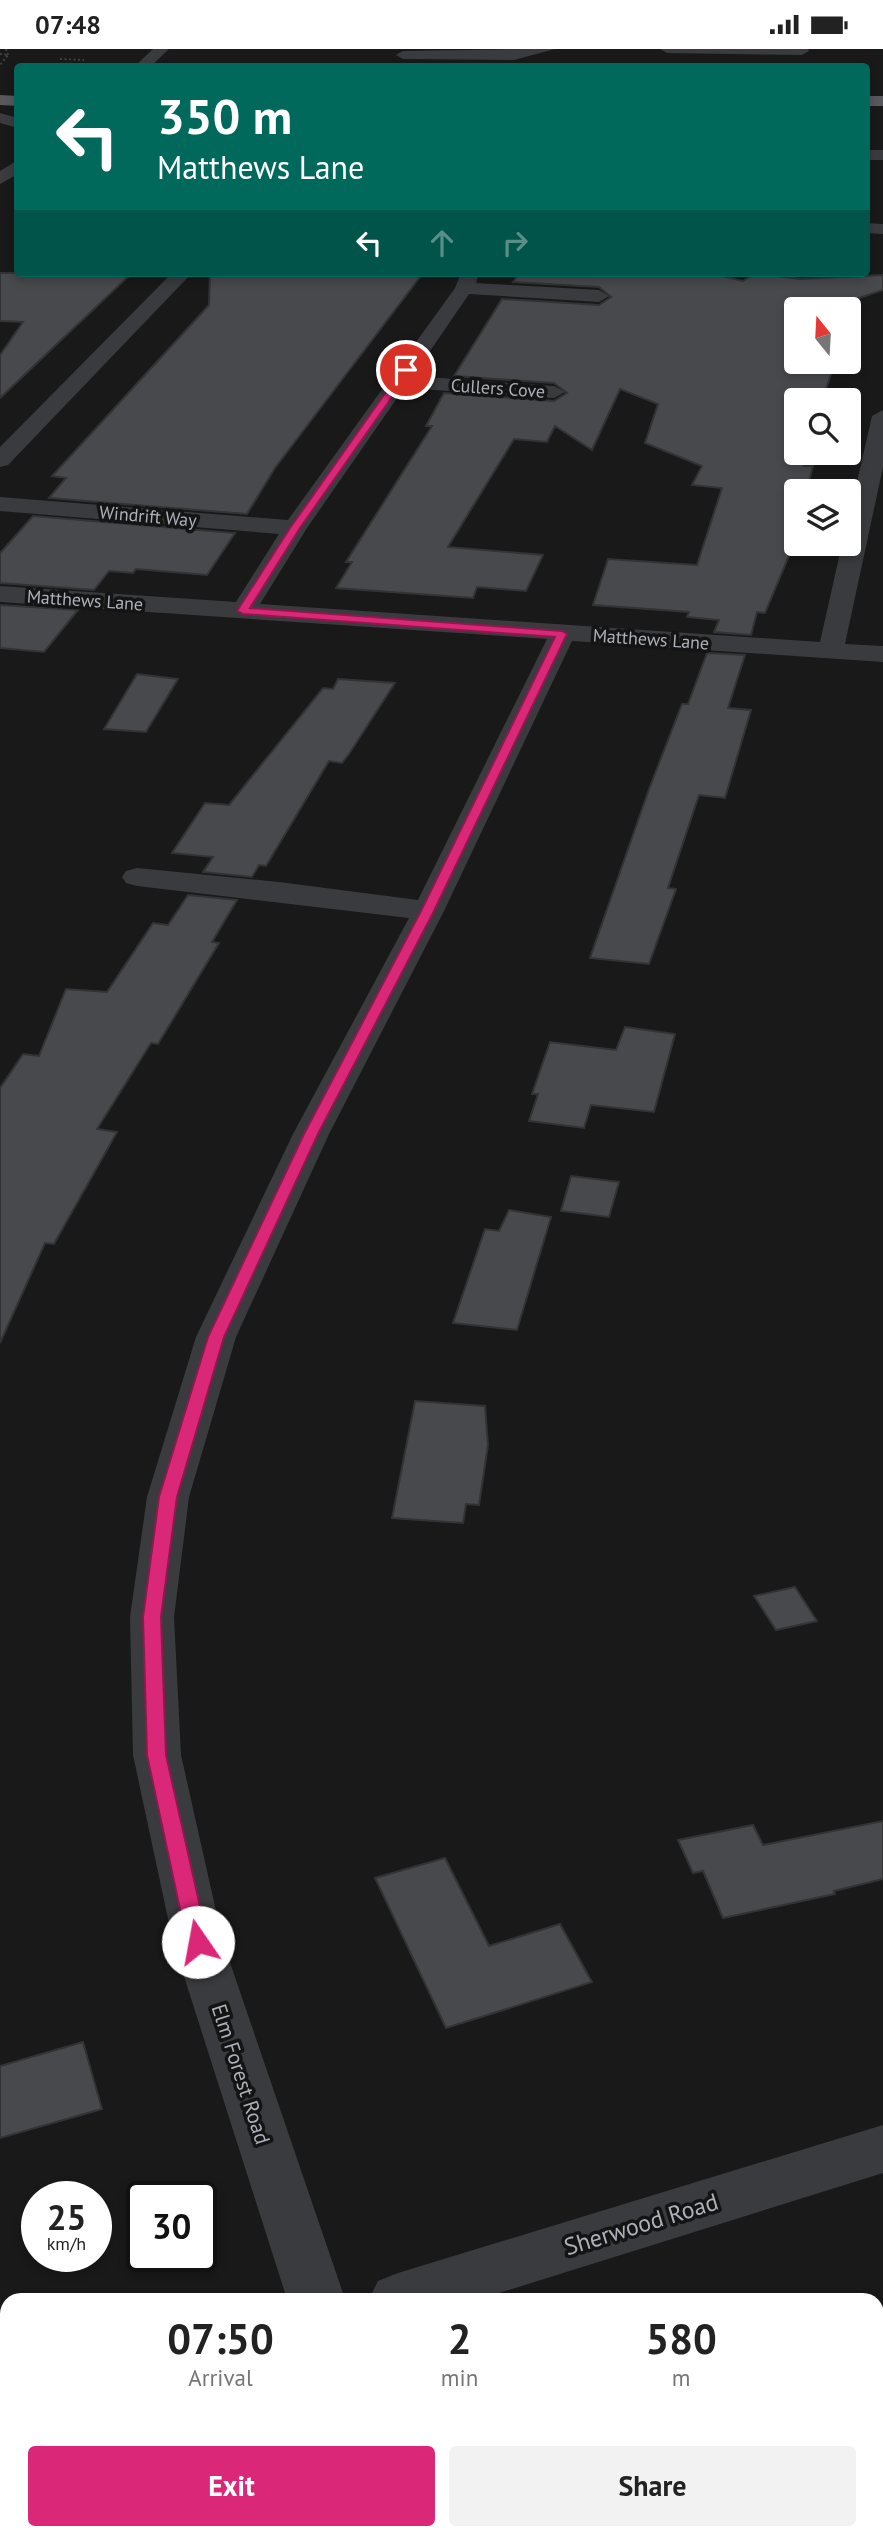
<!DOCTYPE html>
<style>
:root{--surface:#fff;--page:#f2f2f2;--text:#222;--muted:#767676;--accent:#db2777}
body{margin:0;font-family:"PT Sans",sans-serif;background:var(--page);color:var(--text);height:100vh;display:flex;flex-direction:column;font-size:26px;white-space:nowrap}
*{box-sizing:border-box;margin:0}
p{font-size:23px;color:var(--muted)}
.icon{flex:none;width:38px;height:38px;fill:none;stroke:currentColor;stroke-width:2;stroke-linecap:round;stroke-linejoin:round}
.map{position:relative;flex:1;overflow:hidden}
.drawer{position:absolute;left:0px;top:2244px;width:884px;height:247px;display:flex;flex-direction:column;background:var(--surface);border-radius:21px 21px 0 0;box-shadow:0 4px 10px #0003}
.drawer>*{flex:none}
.banner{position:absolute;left:14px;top:14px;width:856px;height:214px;border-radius:7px;box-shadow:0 4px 10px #0003;background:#00695c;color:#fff;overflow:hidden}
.needle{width:46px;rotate:342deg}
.tools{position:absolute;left:784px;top:248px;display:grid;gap:14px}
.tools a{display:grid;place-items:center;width:77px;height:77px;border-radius:7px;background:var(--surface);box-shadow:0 4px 10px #0003;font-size:35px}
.speed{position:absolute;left:21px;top:2132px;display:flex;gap:14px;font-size:35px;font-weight:700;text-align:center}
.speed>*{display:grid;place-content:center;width:91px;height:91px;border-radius:50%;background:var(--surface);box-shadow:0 4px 10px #0003;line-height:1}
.speed small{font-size:18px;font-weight:400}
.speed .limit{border:4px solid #111;border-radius:10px;background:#fff;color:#111}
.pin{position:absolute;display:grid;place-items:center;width:60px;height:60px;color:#fff;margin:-30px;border:4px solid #fff;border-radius:50%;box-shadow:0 2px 7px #0007}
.me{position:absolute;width:77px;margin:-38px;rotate:348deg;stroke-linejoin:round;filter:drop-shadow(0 0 5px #0008)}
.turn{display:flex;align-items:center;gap:24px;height:147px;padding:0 28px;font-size:32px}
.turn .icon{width:91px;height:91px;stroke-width:2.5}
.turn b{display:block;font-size:49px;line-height:60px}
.lanes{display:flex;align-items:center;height:66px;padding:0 28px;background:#0003;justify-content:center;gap:35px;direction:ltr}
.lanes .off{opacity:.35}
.eta{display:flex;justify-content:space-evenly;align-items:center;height:119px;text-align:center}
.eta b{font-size:42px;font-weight:600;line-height:49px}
.button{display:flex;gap:14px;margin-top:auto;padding:14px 28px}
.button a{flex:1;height:80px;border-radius:7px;background:var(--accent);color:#fff;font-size:28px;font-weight:600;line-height:80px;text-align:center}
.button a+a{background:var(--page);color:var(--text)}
.status{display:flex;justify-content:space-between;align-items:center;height:49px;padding:0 35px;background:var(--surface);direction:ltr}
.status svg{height:19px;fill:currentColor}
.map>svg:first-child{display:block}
.building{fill:#48494d;stroke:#333336;stroke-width:2}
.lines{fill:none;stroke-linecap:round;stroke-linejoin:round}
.path{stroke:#404246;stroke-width:2;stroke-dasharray:2 2.5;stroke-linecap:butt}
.minor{fill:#3a3b3f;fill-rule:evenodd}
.major{fill:#56585e;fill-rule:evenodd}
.route{fill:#db2777;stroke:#8e194d;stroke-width:2}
.labels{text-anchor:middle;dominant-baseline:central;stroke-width:7;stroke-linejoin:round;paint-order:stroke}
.far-street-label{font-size:18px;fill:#acb0b9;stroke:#141415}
.street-label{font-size:21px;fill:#acb0b9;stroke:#141415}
.near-street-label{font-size:24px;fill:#acb0b9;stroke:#141415}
</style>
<div class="status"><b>07:48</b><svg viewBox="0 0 49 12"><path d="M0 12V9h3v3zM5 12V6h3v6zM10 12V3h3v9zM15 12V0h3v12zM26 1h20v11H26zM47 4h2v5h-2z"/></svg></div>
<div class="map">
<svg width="883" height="2490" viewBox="0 0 883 2490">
<rect width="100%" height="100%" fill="#19191a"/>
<path class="building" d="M0 224H132L0 349V306L23 273 0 272Z
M210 224H423L275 419 247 465 49 449 66 429 52 427 209 256Z
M519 224H710L743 232 755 224 800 230 883 226V241L839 256 848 261H796V313H835L822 352H796V404H808L804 417H813L806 443H796V475L788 502H791L765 564 757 563 751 586 714 583 719 571 687 568 689 563 593 556 608 510 697 516 722 439 692 436 702 417 645 394 658 355 620 340 592 401 555 377 547 393 514 390 448 498 543 506 526 542 477 538 473 549 336 539 352 513H346L432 377H426L444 344 554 352 567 344 554 334 454 327 502 250 599 256 611 248 599 238 513 233Z
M33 467 235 484 207 526 136 520 133 524 109 522 94 541 0 534V504Z
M0 556 78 561 44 603 0 599Z
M707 604 745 606 728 659 751 661 725 749 699 746 668 839 676 840 649 915 590 909 649 740 682 655H688Z
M137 625 178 630 146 683 104 680Z
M338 630 395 634 349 705 342 714 329 712 266 817 259 816 252 828 203 823 213 808 172 804 205 754 229 756 323 639 333 640Z
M188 846 237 851 212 893 219 894 158 995 151 994 97 1080 117 1083 54 1195 45 1194 0 1294V1039L23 1005 39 1007 66 940 107 943 153 874 168 876Z
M625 978 675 985 654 1063 591 1056 584 1079 529 1072 538 1045H532L550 993 616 1001Z
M571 1127 619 1133 609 1168 561 1162Z
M509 1161 551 1168 517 1281 453 1274 485 1180 499 1182Z
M415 1352 485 1357 488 1396 479 1456 466 1455 463 1474 392 1469Z
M795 1538 817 1572 776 1581 754 1547Z
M883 1772V1830L834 1842 835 1845 723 1869 703 1822 693 1824 678 1791 753 1776 763 1796Z
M445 1809 489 1897 560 1875 592 1933 446 1979 375 1829Z
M83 1993 102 2060 0 2089V2017Z"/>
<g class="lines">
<path class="path" d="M6 0 8 6
M0 5 8 6 0 16
M60 10 84 11"/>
<path class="minor" d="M153 0H169L150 18H134Z
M527 0H555L514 11 403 10 396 6 403 2Z
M660 0H808L809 2 802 6 667 4Z
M0 64 18 69V79L0 74Z
M866 101H883V111H866Z
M18 111V125L0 135V122Z
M866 174 883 175V185L866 184Z
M172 224H192L8 416 0 418V398Z
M461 224H479L476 234 599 241 609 247 599 253 469 245 413 327 554 337 565 343 554 349 404 339 307 479 260 555 820 593 842 495H849V468L872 367 883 361V418L845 595 883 597V613L572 592 444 862 329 1085 236 1288 189 1448 174 1568 181 1706 223 1893 345 2250H287L173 1893 133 1706 130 1568 147 1448 196 1288 293 1085 409 869 137 837 126 834 122 828 126 822 137 819 279 833 418 851 547 590 0 553V537L236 553 279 485 0 462V448L288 471 455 239Z
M883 2076V2124L480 2250H369L378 2232 398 2224Z
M7 2345V2401L0 2403V2347Z
M367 2483H429L432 2490H370Z"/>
<path class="major" d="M0 46 18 47V57L0 56Z
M866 47H883V57H866Z"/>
</g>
<path class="route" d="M403 319 411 321 300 479 250 559 562 582 567 585 434 862 318 1085 224 1288 177 1448 161 1568 166 1706 208 1893 205 1899 198 1902 190 1899 187 1893 147 1706 143 1568 159 1448 208 1288 304 1085 421 862 555 588 243 565 237 562 290 479Z"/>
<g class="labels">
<g class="far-street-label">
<text transform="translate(498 339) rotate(4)">Cullers Cove</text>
<text transform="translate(148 467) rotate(5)">Windrift Way</text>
<text transform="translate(85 551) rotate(4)">Matthews Lane</text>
<text transform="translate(651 590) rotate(4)">Matthews Lane</text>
</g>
<g class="street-label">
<text transform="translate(241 2025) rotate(72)">Elm Forest Road</text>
</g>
<g class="near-street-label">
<text transform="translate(641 2175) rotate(-17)">Sherwood Road</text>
</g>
</g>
</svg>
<div class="tools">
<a><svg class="needle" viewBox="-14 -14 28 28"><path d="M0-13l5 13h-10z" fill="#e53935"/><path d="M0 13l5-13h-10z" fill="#767676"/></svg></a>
<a><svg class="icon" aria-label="search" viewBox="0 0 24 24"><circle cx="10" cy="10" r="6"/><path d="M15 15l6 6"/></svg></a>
<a><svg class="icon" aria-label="layers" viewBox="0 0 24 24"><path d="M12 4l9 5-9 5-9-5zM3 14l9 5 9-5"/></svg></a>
</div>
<div class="speed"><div>25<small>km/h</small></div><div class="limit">30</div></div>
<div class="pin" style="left:406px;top:321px;background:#d93025"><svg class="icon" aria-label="arrive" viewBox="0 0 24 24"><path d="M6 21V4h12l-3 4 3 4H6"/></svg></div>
<svg class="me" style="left:198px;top:1893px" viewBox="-20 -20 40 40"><circle r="19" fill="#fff"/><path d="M0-13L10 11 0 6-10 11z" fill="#db2777"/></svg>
<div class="banner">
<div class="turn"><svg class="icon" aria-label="left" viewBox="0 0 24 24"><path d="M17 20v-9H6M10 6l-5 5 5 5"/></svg><div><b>350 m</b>Matthews Lane</div></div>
<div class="lanes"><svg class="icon" aria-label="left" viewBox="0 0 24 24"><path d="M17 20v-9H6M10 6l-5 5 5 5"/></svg><svg class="icon off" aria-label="ahead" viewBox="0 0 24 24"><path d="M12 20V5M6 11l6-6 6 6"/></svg><svg class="icon off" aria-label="right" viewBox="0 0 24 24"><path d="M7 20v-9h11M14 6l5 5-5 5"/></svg></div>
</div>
<section class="drawer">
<div class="eta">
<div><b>07:50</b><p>Arrival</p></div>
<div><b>2</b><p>min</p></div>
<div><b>580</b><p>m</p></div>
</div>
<div class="button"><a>Exit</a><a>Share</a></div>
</section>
</div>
